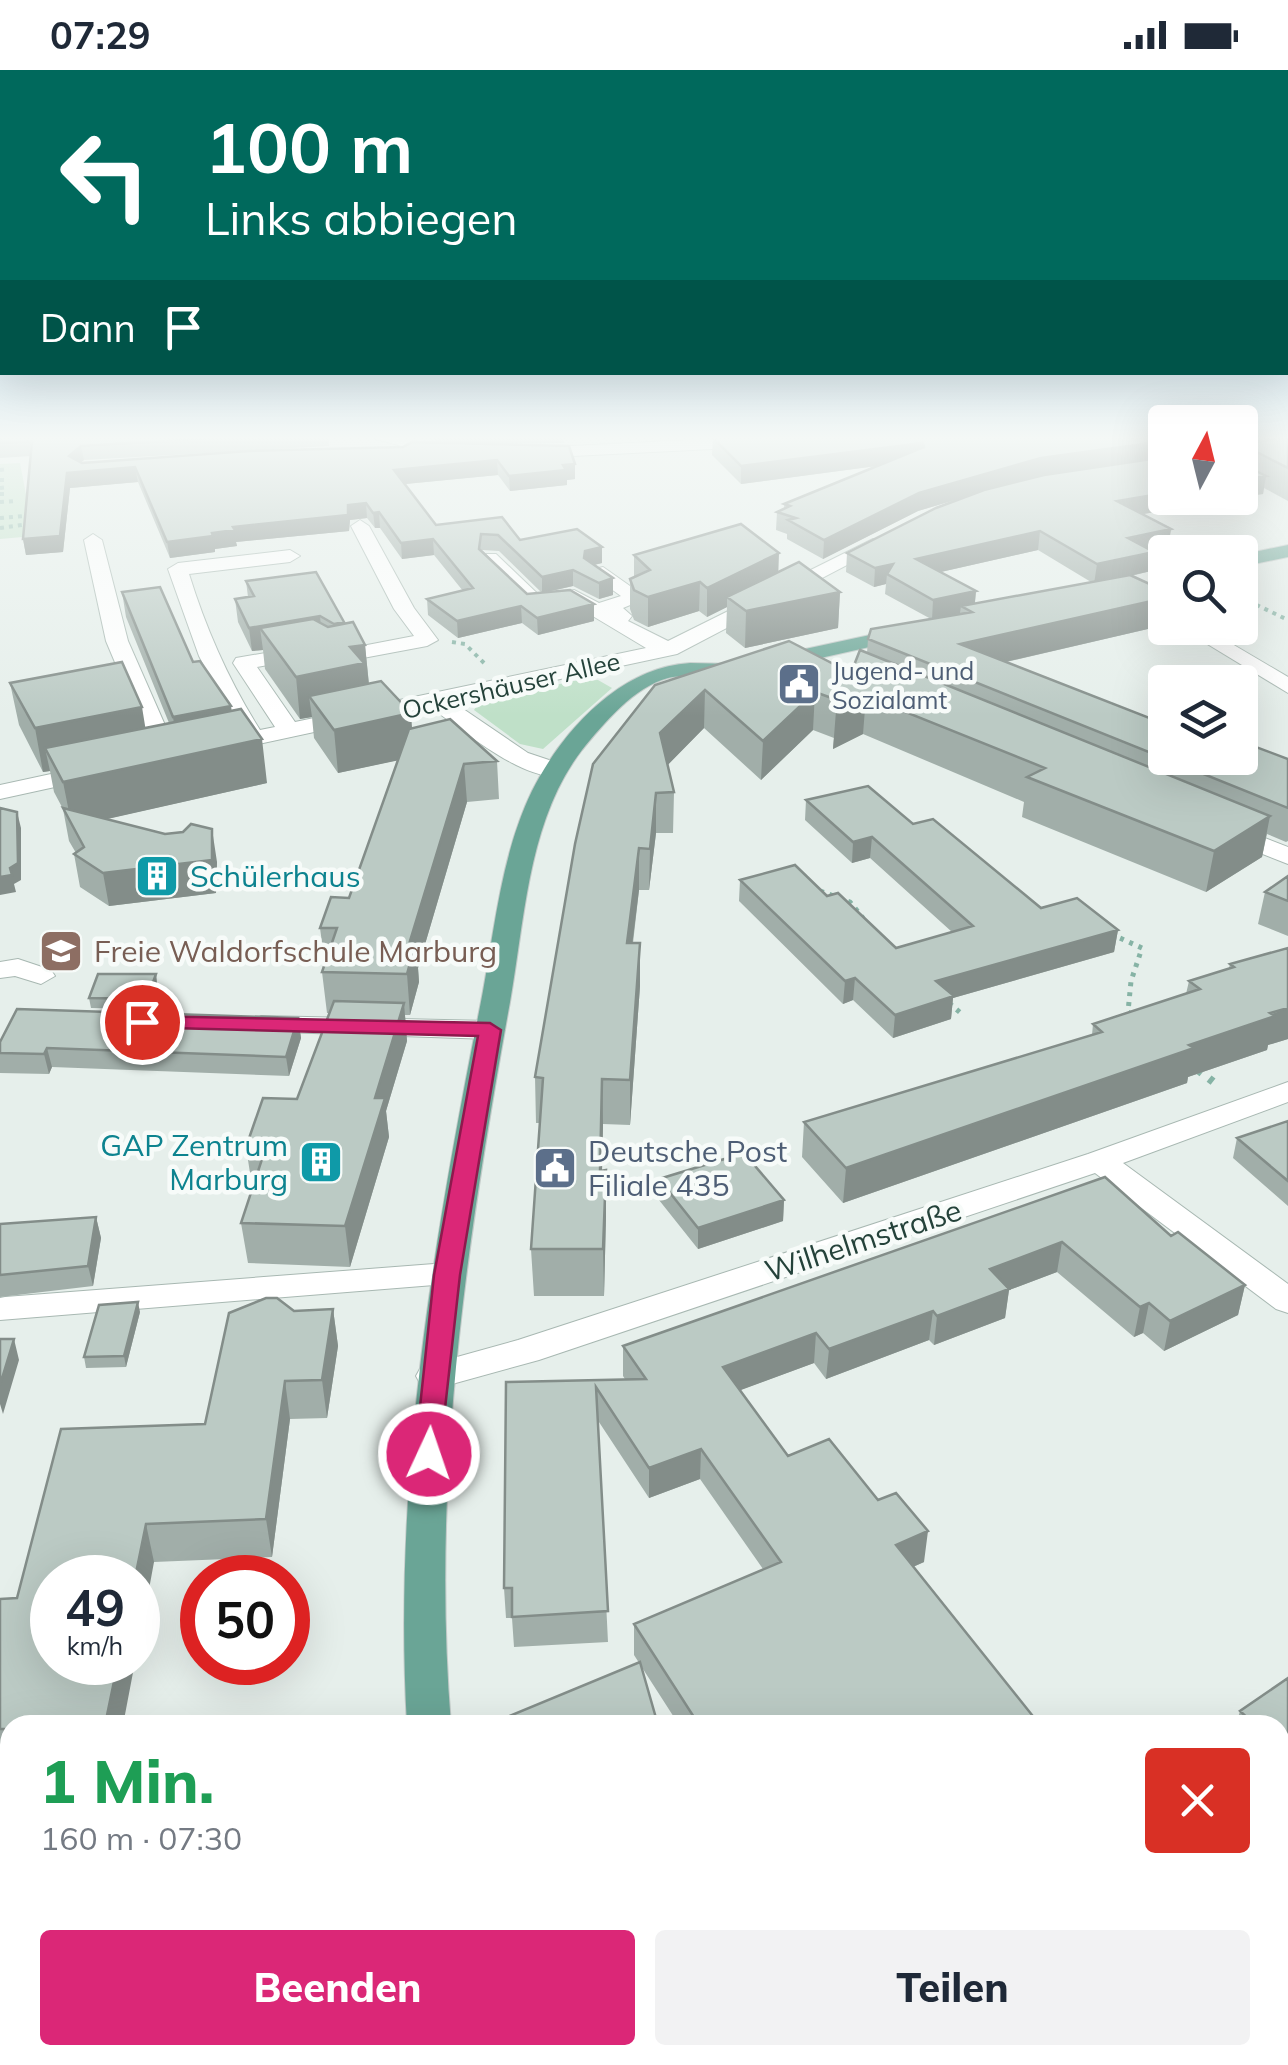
<!DOCTYPE html>
<html lang="de">
<meta charset="utf-8">
<style>
:root{--surface:#fff;--page:#f2f2f3;--text:#1f2937;--muted:#747a83;--accent:#db2777}
body{margin:0;font-family:Mulish,sans-serif;background:var(--page);color:var(--text);height:100vh;display:flex;flex-direction:column;font-size:38px;white-space:nowrap}
*{box-sizing:border-box;margin:0}
p{font-size:32px;color:var(--muted)}
.icon{flex:none;width:55px;height:55px;fill:none;stroke:currentColor;stroke-width:2;stroke-linecap:round;stroke-linejoin:round}
.map{position:relative;flex:1;overflow:hidden}
.side{position:absolute;left:0px;top:1645px;width:1290px;height:350px;display:flex;flex-direction:column;background:var(--surface);border-radius:30px 30px 0 0;box-shadow:0 10px 40px #0002}
.side>*{flex:none}
.hud{position:absolute;left:0px;top:0px;width:1290px;height:305px;box-shadow:0 10px 40px #0002;background:#00695c;color:#fff;overflow:hidden}
.needle{width:65px;rotate:7deg}
.tools{position:absolute;left:1148px;top:335px;display:grid;gap:20px}
.tools a{display:grid;place-items:center;width:110px;height:110px;border-radius:10px;background:var(--surface);box-shadow:0 10px 40px #0002;font-size:50px}
.speed{position:absolute;left:30px;top:1485px;display:flex;gap:20px;font-size:50px;font-weight:700;text-align:center}
.speed>*{display:grid;place-content:center;width:130px;height:130px;border-radius:50%;background:var(--surface);box-shadow:0 10px 40px #0002;line-height:1}
.speed small{font-size:25px;font-weight:400}
.speed .limit{border:15px solid #d22;background:#fff;color:#111}
.pin{position:absolute;display:grid;place-items:center;width:85px;height:85px;color:#fff;margin:-42px;border:5px solid #fff;border-radius:50%;box-shadow:0 2px 10px #0007}
.me{position:absolute;width:110px;margin:-55px;rotate:3deg;stroke-linejoin:round;filter:drop-shadow(0 0 8px #0008)}
.turn{display:flex;align-items:center;gap:35px;height:210px;padding:0 40px;font-size:45px}
.turn .icon{width:130px;height:130px;stroke-width:2.5}
.turn b{display:block;font-size:70px;line-height:85px}
.then{display:flex;align-items:center;height:95px;padding:0 40px;background:#0003;gap:20px;font-size:38px}
.round{display:grid;place-items:center;flex:none;width:105px;height:105px;border-radius:10px;background:var(--page)}
.headline{display:flex;align-items:center;justify-content:space-between;height:170px;padding:0 40px}
h1{font-size:60px;font-weight:800;line-height:75px;color:#1e9e55}
.action{display:flex;gap:20px;margin-top:auto;padding:20px 40px}
.action a{flex:1;height:115px;border-radius:10px;background:var(--accent);color:#fff;font-size:40px;font-weight:800;line-height:115px;text-align:center}
.action a+a{background:var(--page);color:var(--text)}
.status{display:flex;justify-content:space-between;align-items:center;height:70px;padding:0 50px;background:var(--surface);direction:ltr}
.status svg{height:28px;fill:currentColor}
.map>svg:first-child{display:block}
.green{fill:#bfe0c8}
.lines{fill:none;stroke-linecap:round;stroke-linejoin:round}
.minor-casing{stroke:#a8b8b2;stroke-width:2}
.major-casing{stroke:#c2cac8;stroke-width:2}
.path-far2{stroke:#86b3a5;stroke-width:4;stroke-dasharray:4 5;stroke-linecap:butt}
.path-far1{stroke:#86b3a5;stroke-width:5;stroke-dasharray:4 6;stroke-linecap:butt}
.path{stroke:#86b3a5;stroke-width:8;stroke-dasharray:5 9;stroke-linecap:butt}
.minor{fill:#fff;fill-rule:evenodd}
.major{fill:#6aa596;fill-rule:evenodd}
.wall{fill:#a1aea9;fill-rule:evenodd}
.shaded-wall{fill:#838d89}
.building{fill:#bbcac4;stroke:#838d89;stroke-width:2.5}
.route{fill:#db2777;stroke:#8e194d;stroke-width:2.5}
.labels{text-anchor:middle;dominant-baseline:central;stroke-width:9;stroke-linejoin:round;paint-order:stroke}
.far-service-label{font-size:25px;fill:#4e5e75;stroke:#f7fbf9;text-anchor:start}
.far-street-label{font-size:25px;fill:#24423a;stroke:#f7fbf9}
.culture-label{font-size:30px;fill:#0d838f;stroke:#f7fbf9;text-anchor:start}
.education-label{font-size:30px;fill:#785e54;stroke:#f7fbf9;text-anchor:start}
.service-label{font-size:30px;fill:#4e5e75;stroke:#f7fbf9;text-anchor:start}
.street-label{font-size:30px;fill:#24423a;stroke:#f7fbf9}
</style>
<div class="status"><b>07:29</b><svg viewBox="0 0 49 12"><path d="M0 12V9h3v3zM5 12V6h3v6zM10 12V3h3v9zM15 12V0h3v12zM26 1h20v11H26zM47 4h2v5h-2z"/></svg></div>
<div class="map">
<svg width="1288" height="1995" viewBox="0 0 1288 1995">
<rect width="100%" height="100%" fill="#e6efeb"/>
<path class="green" d="M20 393 34 466 0 469V394Z
M598 610 612 618 543 679 520 674 474 640 478 634 572 611Z"/>
<g class="lines">
<g class="minor-casing">
<path id="minor" d="M369 367H399L451 382 442 387Z
M749 367 760 372 752 377 533 388 524 383 533 378Z
M360 450 369 456 414 538 438 570 427 576 331 594 318 586 257 597 295 652 646 578 571 533 530 538 482 492V484H496L541 527 574 520 599 533 621 526 586 501 603 497 647 528 623 538 632 546 628 551 668 571 873 469 889 473 677 584 453 632 528 683 564 695V705C526 715 461 658 430 637L221 682 213 680V670L240 664 199 586 168 499 178 493 290 480 300 486 290 492 189 504C206 559 229 611 260 660L275 657 233 593 236 588 323 573 336 581 414 566 394 539 351 456Z
M93 464 102 470 128 571 179 687 175 692H159L155 687 106 571 84 470Z
M1181 558H1205L1288 607V623Z
M88 696 96 698V708L0 729V715Z
M1226 753 1288 777V794L1217 766 1213 761 1217 756Z
M18 889 51 900 55 906 41 914 15 906 0 908V892Z
M261 946 490 951 505 960 490 969 251 961 246 955Z
M1288 1012V1032L1123 1093 1288 1214V1243L1276 1239 1095 1103 539 1290 434 1319 421 1315 416 1306 421 1297 518 1270 1088 1084Z
M447 1193 459 1197 464 1205 459 1213 0 1250V1228L5 1227Z
M10 1789V1833L0 1836V1792Z
M1288 1825V1872L1280 1876V1828Z
M188 1985H238L237 1995H187Z
M750 1985H800L802 1995H752Z
M1066 1985H1126L1122 1995H1062Z"/>
</g>
<g class="major-casing">
<path id="major" d="M1288 475V487L1240 497V485Z
M907 557 914 559V567L776 598 765 592 768 587Z
M690 593 738 594 749 601C733 617 691 602 668 608 634 617 604 653 582 680 528 750 525 848 510 932 466 1173 431 1410 451 1655H407C393 1413 432 1179 479 942 494 869 499 789 532 721 562 661 620 597 690 593Z
M440 1985H490L491 1995H441Z"/>
</g>
<path class="path-far2" d="M0 400 9 399
M0 410H9
M0 418 9 417
M0 424H9
M0 432 16 431
M0 448 24 446
M0 458 22 455
M1240 527 1288 550
M452 572 465 574 486 595"/>
<path class="path-far1" d="M820 821 850 832 863 848
M1111 864 1142 878 1131 911 1128 942 1135 947
M949 933 963 945"/>
<path class="path" d="M1198 1000 1220 1017"/>
<use href="#minor" class="minor"/>
<use href="#major" class="major"/>
</g>
<path class="wall" d="M0 367H329V376L84 390 81 392 471 374 407 367H564V373L490 374 575 409 567 410V415L510 421 498 405 405 414 436 455 520 470 602 477V493L594 495 613 508V525L599 529 573 516 543 523 594 534V551L538 565 522 553 458 568 428 545 427 529 463 521 434 485 402 489 380 458H375L367 448 350 450 349 461 236 472 237 476 215 479V482L170 488 138 412 70 418 63 482 26 485 23 469 31 386 0 388ZM482 480 499 481 542 523 527 524Z
M1165 367 1167 440 1143 444 1171 459 1168 478 1152 481 1154 482 1151 501 1131 506 1149 514 1152 494 1165 491V555L1006 592 1165 688 1288 689V771L1286 772 1267 764 1262 787 1206 822 1022 747 1024 732 863 664 833 679 834 668 813 660 761 710 704 658 667 695 674 722 673 763H656L649 820H639L633 873H640V916L630 1055 603 1054 602 1101 606 1146 604 1226H534L531 1179 540 1053H536L535 1007 655 615 851 603 867 583 868 569 931 549 885 524 886 514 874 517 846 502 847 483 965 427 918 441 823 489 787 469V464L776 460 777 442 784 439V434L877 396 741 414 712 385 713 368ZM1038 480 1091 512 975 533 976 521 941 502Z
M1280 367H1288V431L1264 418 1263 424 1240 427 1241 374 1285 367Z
M634 485 778 502 840 522 838 558 745 578 726 563 727 537 707 547 699 541 648 557 634 550 630 539V509L634 507Z
M246 511 344 554 365 575 369 614 412 658 497 691 499 729 467 732 418 898 419 912 410 945H405L407 971 386 1041 389 1067 350 1197 248 1193 241 1153 253 1116H252L246 1077 297 1029 329 943H327L322 902 325 895 320 858 349 828 398 690 338 703 314 668 312 647 300 649 265 599 263 580 252 581 238 552 235 529 248 527Z
M122 522 193 592 232 641 267 713 106 749 217 792 216 823 109 836 80 817 74 784 76 783 69 771 63 739 54 722 50 701 43 702 19 655 10 613 145 658 169 653 126 547Z
M806 730 913 754 1041 838 1118 860 1114 882 953 928 951 949 893 968 853 930 843 934 739 831 740 810 827 826 896 878 952 862 870 788 852 793 805 750Z
M1288 806V866L1258 854 1265 822Z
M1288 878V969L1268 975 1267 980 1188 1007 1187 1013 843 1133 802 1087 804 1052 1092 965 1093 954 1186 924 1189 911 1229 898 1230 894Z
M156 904 157 914 148 939 91 938 89 928Z
M298 948 301 968 289 1006 52 997 49 1004 0 1003V972Z
M1288 1051V1136L1233 1088 1237 1068Z
M1105 1107 1171 1166 1245 1215 1238 1245 1164 1281 1143 1263 1134 1267 1057 1202 1009 1220 1005 1248 934 1275 929 1270 826 1309 814 1293 740 1320 788 1386 924 1492 913 1497 1030 1655H679L634 1585V1554L763 1499 700 1409 649 1428 597 1349 608 1572 514 1577 512 1548H506L504 1518 506 1312 625 1309 623 1306V1276Z
M659 1109 784 1130 783 1151 698 1179 659 1130Z
M96 1147 101 1168 93 1216 0 1227V1154Z
M333 1239 338 1276 327 1348 290 1349 272 1487 154 1492 10 1655V1698H0V1529L17 1528 205 1354 294 1241Z
M140 1242 126 1297 86 1298 84 1287Z
M1288 1608V1714L1280 1707V1655H1236L1240 1641Z
M563 1985H722L725 1995H565Z
M829 1985H946L931 1995H836Z"/>
<path class="shaded-wall" d="M1165 371V388L1039 405 918 441 823 489 824 470 919 423 1041 388Z
M923 373 921 390 741 414V396Z
M81 376 84 390 71 400 69 386Z
M497 390 498 405 395 415 394 400Z
M575 394V409L567 410V415L510 421 509 406Z
M135 397 138 412 70 418 63 482 26 485 23 469 67 403Z
M1266 406 1263 424 1240 427V409Z
M1165 417V428H1233L1168 435 1167 440 1114 449 1117 431Z
M366 433 367 448 350 450 349 461 236 472 237 476 215 479V482L170 488 167 472 212 463 233 457Z
M379 442 380 458H375L373 443Z
M1171 459 1168 478 1125 486 1128 468Z
M1040 461 1038 480 914 508 916 489Z
M433 469 434 485 402 489 401 473Z
M602 477V493L585 497 584 488 585 481Z
M1154 482 1151 501 1094 514 1097 494Z
M779 483 778 512 727 527V537L707 547V518Z
M893 494 887 504 886 514 874 517 875 498Z
M573 500V516L542 523V507Z
M613 508V525L599 529V513Z
M700 512 699 541 648 557V527Z
M976 521 974 540 961 536 960 543 932 550 933 530Z
M840 522 838 558 745 578 746 541Z
M1165 528V555L957 603 960 574Z
M594 534V551L538 565 537 548Z
M521 536 522 553 458 568 457 551Z
M320 546 322 569 260 558 263 580 252 581 249 558Z
M365 575 369 616 309 626 312 647 300 649 296 607 350 577Z
M705 620 704 658 660 703V663Z
M815 622 813 660 761 710 763 671Z
M866 626 863 664 833 679 836 641Z
M231 636 235 663 177 675 173 647Z
M142 637 149 680 45 678 50 701 43 702 35 658Z
M411 643 414 687 338 703 334 660Z
M262 669 267 713 72 757 63 712Z
M464 694 467 732 418 898 419 912 410 945 407 904 410 871Z
M656 723V763L649 820 650 779Z
M17 742 21 758V810L14 814 16 822 0 825V807L10 798Z
M1270 746 1262 787 1206 822 1214 781Z
M212 759 217 792 216 823 109 836 103 803Z
M872 767 870 788 852 793 853 772Z
M639 778V820L627 916V873Z
M1118 860 1114 882 953 928 951 949 893 968 895 945 936 911Z
M640 873V916L630 1055V1010Z
M156 904 157 914 148 939 147 929Z
M855 908 853 930 843 934 845 911Z
M404 933 407 971 386 1041 389 1067 350 1197 345 1156 375 1028Z
M1288 938V969L1268 975 1267 980 1188 1007 1187 1013 843 1133 846 1098 1189 975Z
M298 948 301 968 289 1006 286 987Z
M47 978 52 997 49 1004 44 984Z
M602 1009 603 1054 601 1148 600 1101Z
M606 1100V1146L604 1226 603 1179Z
M784 1130 783 1151 698 1179V1158Z
M96 1147 101 1168 93 1216 88 1196Z
M1062 1172 1057 1202 1009 1220 1005 1248 934 1275 937 1246 990 1199Z
M1245 1215 1238 1245 1164 1281 1170 1251Z
M138 1232 140 1242 126 1297 124 1286Z
M1149 1233 1143 1263 1134 1267 1140 1237Z
M333 1239 338 1276 327 1348 322 1310Z
M933 1241 929 1270 826 1309 829 1279Z
M816 1263 814 1293 722 1327 723 1297Z
M14 1269 19 1290 3 1344 0 1334V1315Z
M285 1311 290 1349 272 1487 266 1449Z
M701 1379 700 1409 649 1428V1398Z
M146 1454 154 1492 138 1579V1508H135Z
M928 1461 924 1492 892 1506 896 1475Z
M118 1592H135L123 1655H105Z
M1032 1645 1030 1655H1011Z
M77 1985H167V1987L144 1995H47Z
M904 1985H946L931 1995H888Z"/>
<path class="building" d="M0 367H232L81 376 69 386 82 393 249 381 403 377 412 372 569 376 575 394 563 395 566 400 509 406 497 390 394 400 436 455 502 447 520 470 577 459 602 477 585 481 584 488 613 508 599 513 573 500 542 507 498 465 481 464 479 479 527 524 570 520 594 534 537 548 521 536 457 551 427 529 473 518 433 469 401 473 379 442 373 443 366 433 348 435V445L233 457 235 460 212 463 213 466 167 472 135 397 67 403 60 466 23 469 32 371 0 373Z
M719 367H1165V371L1041 388 919 423 824 470 788 450 796 448 777 442 790 436 784 434 924 377 923 373 741 396 713 368Z
M1288 367V398L1241 374 1286 367Z
M1165 387V417L1162 418 1165 419V423L1117 431 1171 459 1128 468 1154 482 1097 494 1040 461 916 489 976 521 933 530 887 504 893 494 875 498 847 483 936 438 984 420 1044 405Z
M1240 393 1266 406 1240 409Z
M741 454 779 483 707 518 700 512 648 527 634 520 630 509 650 500 634 485Z
M1165 491V502L1152 494Z
M799 492 840 522 746 541 727 527Z
M316 502 344 552 334 554 320 546 249 558 235 529 254 526 246 511Z
M1130 505 1165 521V528L960 574 1165 654V688H1240V671L1288 689V738L868 569 871 559 972 542 961 536Z
M160 517 193 592 200 591 231 636 173 647 122 522Z
M313 549 328 557 353 552 365 575 350 577 364 593 296 607 260 558Z
M789 571 851 603 860 580 1270 746 1214 781 1027 707 1045 698 866 626 836 641 840 631 815 622 763 671 705 620 660 663 674 722 656 723 650 779 639 778 627 873H640L630 1010 602 1009 600 1101 606 1100 603 1179H531L543 1008 535 1007 575 774 593 694 655 615Z
M122 592 142 637 35 658 10 613Z
M381 611 411 643 334 660 309 626Z
M241 639 262 669 63 712 45 678Z
M450 649 497 691 464 694 410 871H416L407 904 322 902 337 858H320L331 827 349 828 409 659Z
M868 716 913 754 933 749 1041 838 1077 828 1118 860 936 911 954 926 895 945 855 908 845 911 740 810 795 795 827 826 838 823 896 878 973 856 872 767 853 772 806 730Z
M0 738 17 742 18 793 10 798 12 805 0 807Z
M63 738 165 764 183 762 191 754 212 759V790L103 803 74 784 84 777Z
M1288 806V831L1265 822Z
M1288 878V938L1270 943 1275 946 1189 975 1194 978 846 1098 804 1052 1102 962 1093 954 1200 919 1189 911 1234 897 1230 894Z
M98 904H156L147 929 89 928Z
M334 931 404 933 375 1028H385L345 1156 241 1153 266 1077H246L263 1028 297 1029Z
M17 939 298 948 286 987 47 978 44 984 0 983V972Z
M1288 1051V1111L1237 1068Z
M744 1083 784 1130 698 1158 659 1109Z
M1105 1107 1171 1166 1178 1162 1245 1215 1170 1251 1149 1233 1140 1237 1062 1172 990 1199 1009 1219 937 1246 933 1241 829 1279 816 1263 723 1297 788 1386 829 1369 878 1430 896 1423 928 1461 896 1475 1032 1645 1011 1655H699L634 1554 781 1492 701 1379 649 1398 596 1317 608 1541 512 1547V1518H504L506 1312 646 1309 623 1276Z
M96 1147 88 1196 0 1205V1154Z
M266 1228H277L294 1241 333 1239 322 1310 285 1311 266 1449 146 1454 135 1508H52V1592H118L105 1655H10V1659H0V1529L17 1528 61 1359 205 1354 229 1243Z
M138 1232 124 1286 84 1287 99 1235Z
M0 1269H14L0 1315Z
M640 1592 658 1655H496L495 1652Z
M1288 1608V1686L1280 1678V1655H1255L1240 1641Z
M10 1863V1985H77L47 1995H0V1866Z
M1288 1955V1995H1238L1250 1985H1280V1962Z
M291 1985H383L384 1995H291Z
M570 1985H722L725 1995H573Z
M854 1985H904L888 1995H861Z"/>
<linearGradient id="sky" x2="0" y2="1"><stop stop-color="#84bce0"/><stop offset="0.57" stop-color="#f4f8f6"/><stop offset="1" stop-color="#f4f8f6" stop-opacity="0"/></linearGradient>
<rect width="1288" height="646" fill="url(#sky)"/>
<path class="route" d="M142 946 490 953 501 960 460 1205 439 1392H419L415 1384 434 1205 478 966 134 957V948Z"/>
<defs>
<g id="civic-square" transform="scale(2.25)"><rect x="-9" y="-9" width="18" height="18" rx="4" fill="#5c6f8a" stroke="#f7fbf9"/><path d="M-.6-6.5H3V-4.5H.6V-3L4-1V1h2V6H-6V1h2V-1L-.6-3ZM-1.2 2.5V6h2.4V2.5Z" fill="#fff"/></g>
<g id="building-square" transform="scale(2.25)"><rect x="-9" y="-9" width="18" height="18" rx="4" fill="#0f9aa8" stroke="#f7fbf9"/><path d="M-4-6H4V6H1V3H-1V6H-4ZM-2.5-4.3h1.7v1.8h-1.7ZM.8-4.3h1.7v1.8H.8ZM-2.5-1h1.7V.8h-1.7ZM.8-1h1.7V.8H.8Z" fill="#fff"/></g>
<g id="school-square" transform="scale(2.25)"><rect x="-9" y="-9" width="18" height="18" rx="4" fill="#8d6e63" stroke="#f7fbf9"/><path d="M0-5L7-2L0 1L-7-2ZM-4 1L0 2.5L4 1V4Q0 6-4 4Z" fill="#fff"/></g>
</defs>
<g fill-rule="evenodd">
<use href="#civic-square" x="799" y="614"/>
<use href="#building-square" x="157" y="806"/>
<use href="#school-square" x="61" y="881"/>
<use href="#building-square" x="321" y="1092"/>
<use href="#civic-square" x="555" y="1098"/>
</g>
<g class="labels">
<g class="far-service-label">
<text x="832" y="600">Jugend- und<tspan x="832" dy="29">Sozialamt</tspan></text>
</g>
<g class="far-street-label">
<text transform="translate(511 615) rotate(-13)">Ockershäuser Allee</text>
</g>
<g class="culture-label">
<text x="190" y="806">Schülerhaus</text>
<text x="288" y="1075" text-anchor="end">GAP Zentrum<tspan x="288" dy="34">Marburg</tspan></text>
</g>
<g class="education-label">
<text x="94" y="881">Freie Waldorfschule Marburg</text>
</g>
<g class="service-label">
<text x="588" y="1081">Deutsche Post<tspan x="588" dy="34">Filiale 435</tspan></text>
</g>
<g class="street-label">
<text transform="translate(863 1170) rotate(-18)">Wilhelmstraße</text>
</g>
</g>
</svg>
<div class="tools">
<a><svg class="needle" viewBox="-14 -14 28 28"><path d="M0-13l5 13h-10z" fill="#e53935"/><path d="M0 13l5-13h-10z" fill="#747a83"/></svg></a>
<a><svg class="icon" aria-label="search" viewBox="0 0 24 24"><circle cx="10" cy="10" r="6"/><path d="M15 15l6 6"/></svg></a>
<a><svg class="icon" aria-label="layers" viewBox="0 0 24 24"><path d="M12 4l9 5-9 5-9-5zM3 14l9 5 9-5"/></svg></a>
</div>
<div class="speed"><div>49<small>km/h</small></div><div class="limit">50</div></div>
<div class="pin" style="left:142px;top:952px;background:#d93025"><svg class="icon" aria-label="arrive" viewBox="0 0 24 24"><path d="M6 21V4h12l-3 4 3 4H6"/></svg></div>
<svg class="me" style="left:429px;top:1384px" viewBox="-20 -20 40 40"><circle r="17" fill="#db2777" stroke="#fff" stroke-width="3"/><path d="M0-11L8 9 0 5-8 9z" fill="#fff"/></svg>
<div class="hud">
<div class="turn"><svg class="icon" aria-label="left" viewBox="0 0 24 24"><path d="M17 20v-9H6M10 6l-5 5 5 5"/></svg><div><b>100 m</b>Links abbiegen</div></div>
<div class="then">Dann<svg class="icon" aria-label="arrive" viewBox="0 0 24 24"><path d="M6 21V4h12l-3 4 3 4H6"/></svg></div>
</div>
<section class="side">
<div class="headline"><div><h1>1 Min.</h1><p>160 m · 07:30</p></div><a class="round" style="background:#d93025;color:#fff"><svg class="icon" aria-label="close" viewBox="0 0 24 24"><path d="M6 6l12 12M18 6L6 18"/></svg></a></div>
<div class="action"><a>Beenden</a><a>Teilen</a></div>
</section>
</div>
